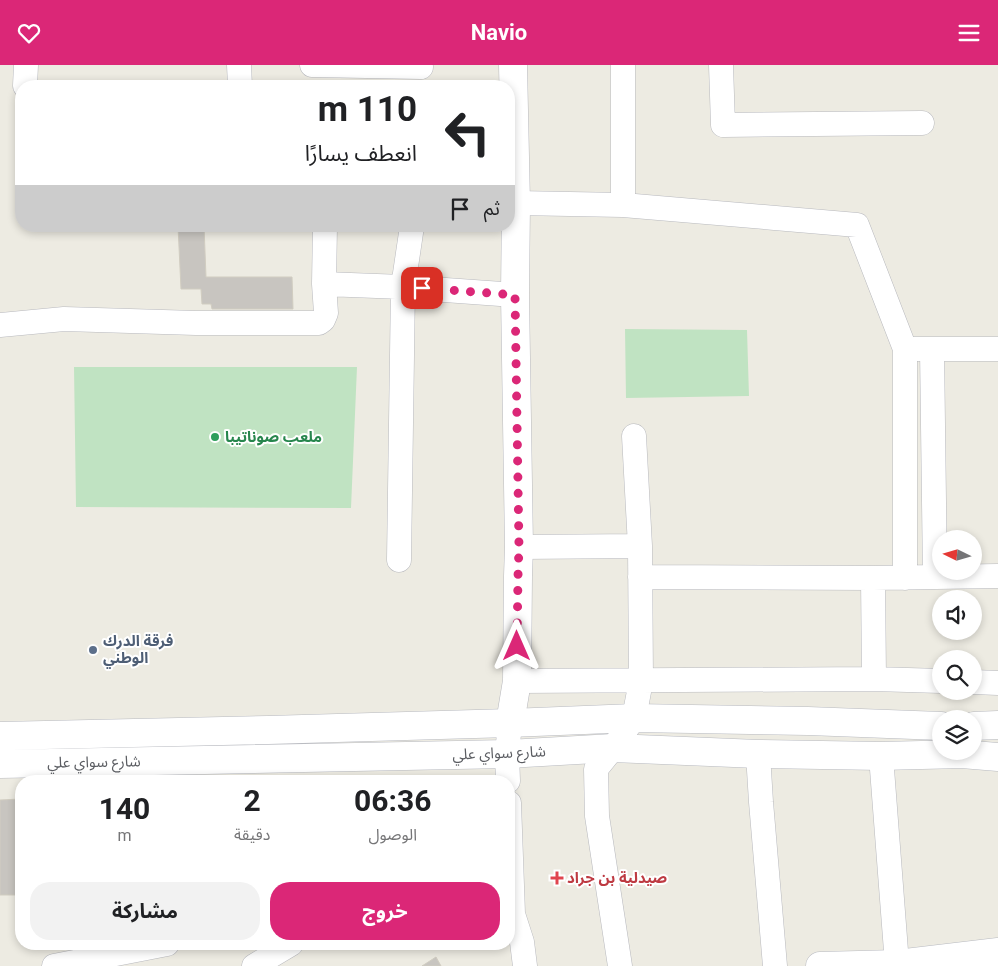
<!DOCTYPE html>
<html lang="ar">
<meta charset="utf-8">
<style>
:root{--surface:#fff;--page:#f2f2f2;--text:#202124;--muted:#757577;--accent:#db2777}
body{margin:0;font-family:Roboto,"Noto Sans Arabic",sans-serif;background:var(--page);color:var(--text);direction:rtl;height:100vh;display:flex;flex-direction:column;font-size:19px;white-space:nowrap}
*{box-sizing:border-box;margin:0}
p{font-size:16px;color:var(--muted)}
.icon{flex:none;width:28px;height:28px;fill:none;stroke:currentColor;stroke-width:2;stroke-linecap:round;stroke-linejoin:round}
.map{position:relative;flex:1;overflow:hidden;direction:ltr}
.sheet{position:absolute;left:15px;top:710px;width:500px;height:175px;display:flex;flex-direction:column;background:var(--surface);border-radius:20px;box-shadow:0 2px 8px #0003;direction:rtl}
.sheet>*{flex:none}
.guide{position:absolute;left:15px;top:15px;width:500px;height:152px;border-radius:20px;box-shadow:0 2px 8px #0003;direction:rtl;background:#fff;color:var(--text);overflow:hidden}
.needle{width:32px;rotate:275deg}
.tools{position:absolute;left:932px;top:465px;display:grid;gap:10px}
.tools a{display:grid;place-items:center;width:50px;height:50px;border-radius:50%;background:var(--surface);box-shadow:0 2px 8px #0003;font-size:25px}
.pin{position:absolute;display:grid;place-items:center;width:42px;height:42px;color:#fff;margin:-21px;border-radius:10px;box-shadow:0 2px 8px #0006}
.me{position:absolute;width:55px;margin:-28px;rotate:0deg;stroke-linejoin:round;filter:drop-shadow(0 0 4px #0008)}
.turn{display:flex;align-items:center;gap:18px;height:105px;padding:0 15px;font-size:22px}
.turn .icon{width:65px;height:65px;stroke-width:2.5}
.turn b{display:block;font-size:35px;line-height:42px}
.then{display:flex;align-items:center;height:48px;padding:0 15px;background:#0003;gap:10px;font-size:19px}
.eta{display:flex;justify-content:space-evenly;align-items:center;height:85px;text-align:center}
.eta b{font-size:30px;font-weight:700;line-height:35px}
.primary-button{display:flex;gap:10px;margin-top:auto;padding:10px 15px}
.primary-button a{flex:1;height:58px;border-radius:20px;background:var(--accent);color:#fff;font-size:20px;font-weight:700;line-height:58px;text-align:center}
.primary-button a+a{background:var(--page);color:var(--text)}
header{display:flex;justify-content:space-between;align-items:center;height:65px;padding:0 15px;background:var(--accent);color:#fff;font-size:22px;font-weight:700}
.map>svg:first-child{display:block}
.green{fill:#c0e3c2}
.building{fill:#c8c5c0;stroke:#d1cdc1}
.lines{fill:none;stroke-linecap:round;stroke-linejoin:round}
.minor-casing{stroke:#b8b9be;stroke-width:25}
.tertiary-casing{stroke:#b8b9be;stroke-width:29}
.secondary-casing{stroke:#b8bac0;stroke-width:29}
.minor{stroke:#fff;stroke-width:24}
.tertiary{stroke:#fff;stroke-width:28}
.secondary{stroke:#fff;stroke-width:28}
.route{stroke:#db2777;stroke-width:9;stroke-dasharray:0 16.2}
.leisure-dot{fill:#2e9e5b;stroke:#fff;stroke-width:2}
.service-dot{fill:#5c6f8a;stroke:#fff;stroke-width:2}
.health-dot{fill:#e0444e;stroke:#fff;stroke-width:2}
.labels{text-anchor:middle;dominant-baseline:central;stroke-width:4;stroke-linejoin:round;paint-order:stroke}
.leisure-label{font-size:15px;font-weight:bold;fill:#27864d;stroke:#fff;text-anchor:start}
.service-label{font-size:15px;font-weight:bold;fill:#4e5e75;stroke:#fff;text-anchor:start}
.street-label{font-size:15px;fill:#5b5d62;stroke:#fff}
.health-label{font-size:15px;font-weight:bold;fill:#be3a42;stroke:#fff;text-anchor:start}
</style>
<header><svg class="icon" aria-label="menu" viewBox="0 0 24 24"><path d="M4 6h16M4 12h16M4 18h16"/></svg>Navio<svg class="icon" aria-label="heart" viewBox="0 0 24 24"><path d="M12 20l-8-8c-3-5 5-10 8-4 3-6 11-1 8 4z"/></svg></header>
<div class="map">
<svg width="998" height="901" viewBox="0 0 998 901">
<rect width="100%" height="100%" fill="#edebe2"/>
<path class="green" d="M625 264 747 265 749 331 626 333Z
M74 302H357L351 443 76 442Z"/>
<path class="building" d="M178 161H204L206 212H292L293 244H212L211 239H202L201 224H181Z
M21 734V830H0V735Z
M436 892 441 901H422Z"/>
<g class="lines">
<g class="minor-casing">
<path id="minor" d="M239 0 240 21
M312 0 421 2
M721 0 723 60 922 58
M25 21 26 0
M516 138 623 140 857 160 905 284H998
M623 140V0
M325 161 324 219 403 222 515 230
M0 260 64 254 196 258H319L323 255 326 248 324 219
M905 284V513
M932 284 935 512
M519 482 640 481
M399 495 403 222 412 161
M640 512 873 513 998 511
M873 513 874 614
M517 616 874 614 941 616
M974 617 998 618
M758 689 761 737 775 901
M881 691 897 899
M508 716 507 689 510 658
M509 738 513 849 522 877 525 901
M54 901 167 879
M254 901 291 879
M620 901 597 751 596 704 613 683 634 653 641 616 640 481 634 371"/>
</g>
<g class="tertiary-casing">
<path id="tertiary" d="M510 658 517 616 518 511 519 482 515 230 516 138 513 0"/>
</g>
<g class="secondary-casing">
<path id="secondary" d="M974 661 998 660
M0 671 268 665 510 658 634 653 808 656 941 661
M0 699 507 689 613 683 758 689 881 691 962 689 998 692
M820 901 897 899 998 887"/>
</g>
<use href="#minor" class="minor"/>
<use href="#tertiary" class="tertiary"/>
<use href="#secondary" class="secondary"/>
</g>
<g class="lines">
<path class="route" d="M422 223 515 230 519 482 518 511 517 581"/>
</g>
<circle class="leisure-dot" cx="215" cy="372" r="5"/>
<circle class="service-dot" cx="93" cy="585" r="5"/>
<path class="health-dot" d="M554.5 805.5h5v5h5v5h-5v5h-5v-5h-5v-5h5z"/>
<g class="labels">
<g class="leisure-label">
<text x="225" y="372">ملعب صوناتيبا</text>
</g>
<g class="service-label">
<text x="103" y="576">فرقة الدرك<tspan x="103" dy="17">الوطني</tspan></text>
</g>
<g class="street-label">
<text transform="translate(499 688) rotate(-2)">شارع سواي علي</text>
<text transform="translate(94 697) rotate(-1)">شارع سواي علي</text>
</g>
<g class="health-label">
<text x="567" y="813">صيدلية بن جراد</text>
</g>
</g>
</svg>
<div class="tools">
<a><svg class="needle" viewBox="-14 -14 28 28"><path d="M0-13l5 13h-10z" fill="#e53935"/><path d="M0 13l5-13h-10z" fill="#757577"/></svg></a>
<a><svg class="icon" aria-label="sound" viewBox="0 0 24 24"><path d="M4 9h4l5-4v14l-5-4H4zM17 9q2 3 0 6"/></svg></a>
<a><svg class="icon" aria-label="search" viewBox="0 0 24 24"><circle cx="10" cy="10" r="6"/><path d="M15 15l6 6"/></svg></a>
<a><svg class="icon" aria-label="layers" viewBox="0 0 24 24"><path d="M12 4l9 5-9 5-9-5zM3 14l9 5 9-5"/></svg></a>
</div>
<div class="pin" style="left:422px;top:223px;background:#d93025"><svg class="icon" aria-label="arrive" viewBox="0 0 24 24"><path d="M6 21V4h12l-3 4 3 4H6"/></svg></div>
<svg class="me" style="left:517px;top:581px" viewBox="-20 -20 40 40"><path d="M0-17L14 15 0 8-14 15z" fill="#db2777" stroke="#fff" stroke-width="4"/></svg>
<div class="guide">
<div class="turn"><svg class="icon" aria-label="left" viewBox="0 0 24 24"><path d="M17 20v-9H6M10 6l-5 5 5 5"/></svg><div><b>110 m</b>انعطف يسارًا</div></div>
<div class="then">ثم<svg class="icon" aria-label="arrive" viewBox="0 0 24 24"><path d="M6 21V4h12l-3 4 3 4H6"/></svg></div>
</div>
<section class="sheet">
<div class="eta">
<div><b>06:36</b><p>الوصول</p></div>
<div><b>2</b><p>دقيقة</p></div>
<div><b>140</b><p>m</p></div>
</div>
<div class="primary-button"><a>خروج</a><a>مشاركة</a></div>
</section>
</div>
